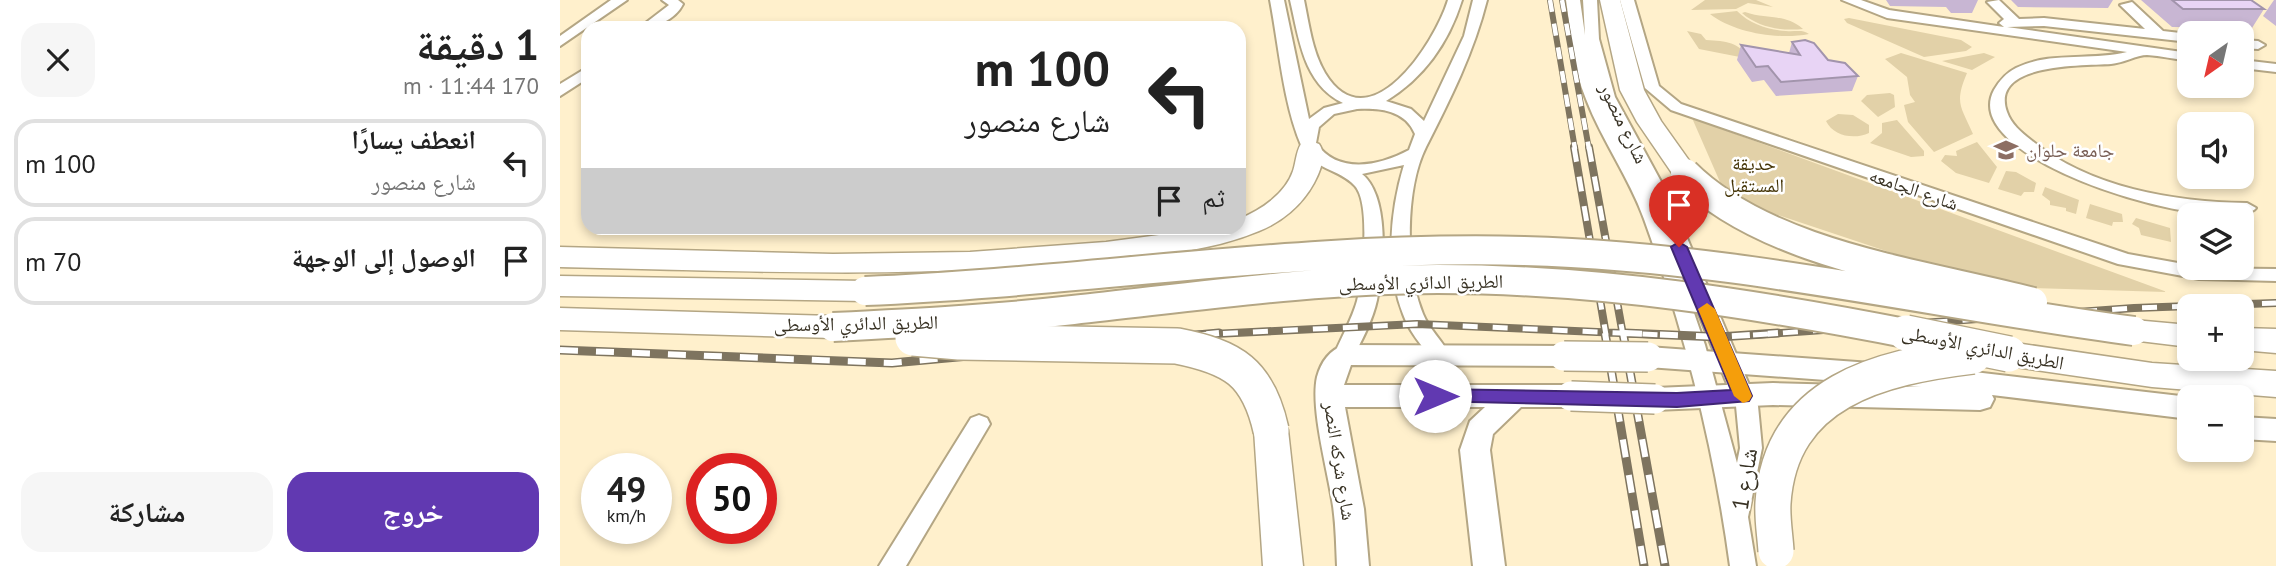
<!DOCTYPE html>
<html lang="ar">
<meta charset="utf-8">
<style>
:root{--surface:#fff;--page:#f6f6f6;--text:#222;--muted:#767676;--line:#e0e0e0;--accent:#6139b1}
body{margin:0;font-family:"PT Sans","Noto Naskh Arabic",sans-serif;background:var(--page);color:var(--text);direction:rtl;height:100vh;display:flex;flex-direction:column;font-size:26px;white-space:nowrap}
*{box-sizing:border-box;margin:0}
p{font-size:23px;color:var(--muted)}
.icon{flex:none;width:38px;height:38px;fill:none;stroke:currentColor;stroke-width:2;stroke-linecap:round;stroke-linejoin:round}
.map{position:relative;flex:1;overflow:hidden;direction:ltr}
.panel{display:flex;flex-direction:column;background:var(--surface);width:560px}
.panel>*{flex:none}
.guide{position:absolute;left:21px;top:21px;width:665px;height:214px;border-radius:21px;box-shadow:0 4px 10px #0003;direction:rtl;background:#fff;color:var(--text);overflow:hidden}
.needle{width:46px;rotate:214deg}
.buttons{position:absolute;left:1617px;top:21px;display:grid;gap:14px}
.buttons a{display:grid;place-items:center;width:77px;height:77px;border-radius:14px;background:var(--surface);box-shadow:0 4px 10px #0003;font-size:35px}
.speed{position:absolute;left:21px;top:453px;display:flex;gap:14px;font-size:35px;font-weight:700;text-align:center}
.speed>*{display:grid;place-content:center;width:91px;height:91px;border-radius:50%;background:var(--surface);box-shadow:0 4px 10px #0003;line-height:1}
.speed small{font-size:18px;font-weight:400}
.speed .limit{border:10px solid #d22;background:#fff;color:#111}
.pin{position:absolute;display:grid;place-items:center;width:60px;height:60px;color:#fff;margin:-72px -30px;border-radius:50% 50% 50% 0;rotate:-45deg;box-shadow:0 0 7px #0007}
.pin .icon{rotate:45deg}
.me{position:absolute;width:77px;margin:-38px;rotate:90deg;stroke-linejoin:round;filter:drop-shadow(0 0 5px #0008)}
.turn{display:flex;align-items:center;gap:24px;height:147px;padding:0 21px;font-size:32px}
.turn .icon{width:91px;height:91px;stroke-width:2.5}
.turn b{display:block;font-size:49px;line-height:60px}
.then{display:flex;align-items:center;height:66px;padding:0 21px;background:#0003;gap:14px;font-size:26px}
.round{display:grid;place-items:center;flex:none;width:74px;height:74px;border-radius:21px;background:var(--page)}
.overview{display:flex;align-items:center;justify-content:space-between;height:119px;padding:0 21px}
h1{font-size:42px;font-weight:800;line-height:52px}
.button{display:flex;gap:14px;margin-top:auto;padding:14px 21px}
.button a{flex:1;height:80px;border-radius:21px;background:var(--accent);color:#fff;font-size:28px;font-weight:800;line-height:80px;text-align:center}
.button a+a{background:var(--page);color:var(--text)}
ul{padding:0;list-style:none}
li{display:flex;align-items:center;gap:21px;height:88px;margin:0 14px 10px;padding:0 7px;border:4px solid var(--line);border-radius:21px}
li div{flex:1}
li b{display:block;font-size:26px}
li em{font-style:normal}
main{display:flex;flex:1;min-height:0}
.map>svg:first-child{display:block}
.green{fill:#e2d1a8}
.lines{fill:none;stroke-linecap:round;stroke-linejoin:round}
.minor-casing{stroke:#b4a684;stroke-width:4}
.major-casing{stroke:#b4a684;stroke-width:4}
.highway-casing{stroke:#b4a684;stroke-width:3}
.minor{fill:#fff;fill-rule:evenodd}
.major{fill:#fff;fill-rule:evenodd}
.highway{fill:#fff;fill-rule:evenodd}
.rail-far2-casing{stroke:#7e745f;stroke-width:6}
.rail-far1-casing{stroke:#7e745f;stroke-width:8}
.rail-casing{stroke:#7e745f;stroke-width:9}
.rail-far2{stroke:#fff;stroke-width:4.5;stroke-dasharray:12;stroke-linecap:butt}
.rail-far1{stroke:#fff;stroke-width:5;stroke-dasharray:15;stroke-linecap:butt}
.rail{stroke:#fff;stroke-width:6;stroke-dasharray:18;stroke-linecap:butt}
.major-bridge-casing{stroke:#b4a684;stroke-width:32;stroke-linecap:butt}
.highway-bridge-far1-casing{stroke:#b4a684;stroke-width:32;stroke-linecap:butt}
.highway-bridge-casing{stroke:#b4a684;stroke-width:38;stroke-linecap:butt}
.major-bridge{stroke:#fff;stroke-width:29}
.highway-bridge-far1{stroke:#fff;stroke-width:28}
.highway-bridge{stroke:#fff;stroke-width:35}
.wall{fill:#c8b6d3}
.building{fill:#e8d4f5;stroke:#a294ac;stroke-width:2}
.route{fill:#6139b1;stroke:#3f2573;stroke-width:2}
.slow{fill:#f59e0b}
.labels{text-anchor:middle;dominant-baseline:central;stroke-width:5;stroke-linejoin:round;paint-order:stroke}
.street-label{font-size:19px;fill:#383224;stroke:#fff}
.education-label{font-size:19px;fill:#785e54;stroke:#fff;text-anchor:start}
.park-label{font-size:19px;fill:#433305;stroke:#fff}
.near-street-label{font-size:23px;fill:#383224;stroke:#fff}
</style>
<main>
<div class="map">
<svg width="1716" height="566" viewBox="0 0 1716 566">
<rect width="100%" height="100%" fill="#fff0cc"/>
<path class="green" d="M1145 0H1196L1213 7 1188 3 1176 9 1131 10Z
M1177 11C1190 24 1208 30 1226 31 1235 32 1242 29 1249 34 1219 40 1174 33 1150 14Z
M1185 12C1208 20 1224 13 1243 29 1222 31 1199 28 1182 13Z
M1289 18 1401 40 1412 47 1406 51 1364 57 1287 23 1284 19Z
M1127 31 1141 34 1146 40C1167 41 1178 42 1190 59L1139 49Z
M1341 53 1407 73C1394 104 1401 106 1413 134L1374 152 1348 122 1344 105 1355 102 1350 95 1347 77 1325 59Z
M1424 53 1435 57 1412 70 1382 61Z
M1330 93 1334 95 1335 107 1318 117 1301 101 1307 95Z
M1278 114 1293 115 1309 125V133C1294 140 1273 136 1266 121Z
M1132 118 1607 292 1434 287 1167 198Z
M1337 120 1364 151V156L1351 157 1310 143 1322 133V123Z
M1417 142 1437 167 1429 183 1396 173 1381 161 1385 155 1397 156 1396 151Z
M1446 171 1456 172 1476 183 1474 192H1464L1461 196 1438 189Z
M1485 187 1519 200 1516 214 1506 211V208L1490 205V201L1482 195Z
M1530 204 1562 214 1563 222H1553L1552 226 1526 218Z
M1576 218 1610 228 1611 242 1581 235 1579 228 1572 224Z"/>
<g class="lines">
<g class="minor-casing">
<path id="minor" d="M51 0H67L0 46V36Z
M102 0H118L123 4C115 20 95 28 79 28L109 5Z
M710 0H724L749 119 764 108 783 103C743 84 739 38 730 0H744C749 24 752 51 765 73 809 145 875 43 888 0H902C889 42 864 78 826 101L851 109 864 121 904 36 913 0H927C914 52 890 100 866 147 845 189 845 271 863 314 869 329 882 340 889 354L886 359H872C861 345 849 331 843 314 825 268 830 211 844 165L802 174C830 197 824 266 817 300 813 319 801 343 791 360H777L774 355C781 338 792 319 797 301 803 278 811 204 795 186 779 168 752 170 741 145 723 102 719 47 710 0ZM797 109C820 108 845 110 855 134L849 150C819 166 778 175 756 143L759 127 774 114Z
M1006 0H1020L1025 35 1023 0H1037L1039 39 1055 97 1111 200 1198 406 1202 448 1188 517 1196 566H1170C1154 448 1125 332 1084 219 1069 177 1042 141 1026 99 1013 68 1011 33 1006 0ZM1110 243 1176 406 1180 448 1177 463 1145 345Z
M1060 0H1074L1099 86 1121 104 1568 254 1629 265V268L1716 269V281L1639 279 1558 264 1111 110 1085 88Z
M1282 0H1301L1329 10 1444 27 1439 23 1444 19 1427 2 1439 0 1459 19 1484 18 1585 29 1560 5 1572 2 1603 31 1629 34V42L1484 26 1447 27 1629 53V61C1615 59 1601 56 1587 55 1577 55 1563 63 1551 64 1525 66 1429 62 1447 112 1451 124 1461 132 1471 140 1529 188 1614 202 1687 203L1696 208C1671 239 1394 164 1434 90 1440 80 1446 73 1456 68 1490 51 1532 61 1567 52L1327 18Z
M1682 40 1698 41 1705 45 1698 49 1682 48Z
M1682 60 1716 64V72L1682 68Z
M28 67V78L0 96V84Z
M419 415 427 418 430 424 346 566H319L411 418Z"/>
</g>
<g class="major-casing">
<path id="major" d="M784 345 1004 346 1013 349 1017 356 1013 363 1004 366 791 365 784 385H1011L1021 388 1025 396 1021 404 1011 407H961L933 434 930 450 945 566H913L900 450 910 421 925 407H785L804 509 809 566H777C776 546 776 526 773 506 768 472 750 408 757 377 761 362 770 350 784 345Z
M1088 347 1380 368 1629 397V419L1432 395 1434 399 1430 407 1420 410 1213 405 1095 410 1085 407 1081 399 1085 391 1095 388 1213 383 1361 387 1088 367 1079 364 1075 357 1079 350Z
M1682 417 1716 419V441L1682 439Z"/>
</g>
<g class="highway-casing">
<path id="highway" d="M1040 0H1060L1084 90 1101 121 1138 173 1134 179H1116L1077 122 1060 90Z
M750 141 759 144C767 155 760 172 754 183 742 205 722 222 699 231 646 253 585 257 528 262 352 279 176 271 0 267V247L273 254 410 252 546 242 652 228H679V219C701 210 725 194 733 171 736 162 736 152 741 144Z
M0 276 305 281 316 284 320 291 316 298 305 301 0 296Z
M0 308 273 316 284 319 289 327 284 335 273 338 0 330Z
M1574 320 1629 325V347L1563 339 1558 331 1563 323Z
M1682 328 1716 329V353L1682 350Z
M1449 342 1592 363 1716 371V397L1592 387 1449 366 1438 362 1433 354 1438 346Z
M711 416 723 420 728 430 743 566H703L694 430 699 420Z"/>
</g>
<use href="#minor" class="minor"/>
<use href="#major" class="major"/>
<use href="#highway" class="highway"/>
<g class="rail-far2-casing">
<path id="rail-far2" d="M990 0 1015 149
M1002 0 1029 149"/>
</g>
<g class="rail-far1-casing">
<path id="rail-far1" d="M1014 147 1046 335
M1029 147 1063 335
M633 335 857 324 1105 335
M1193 335 1574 308 1716 303"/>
</g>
<g class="rail-casing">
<path id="rail" d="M1045 333 1084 566
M1063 333 1105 566
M1064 333 1159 337 1218 333
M0 350 332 363 659 333"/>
</g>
<use href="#rail-far2" class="rail-far2"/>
<use href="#rail-far1" class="rail-far1"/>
<use href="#rail" class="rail"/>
<g class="major-bridge-casing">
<path id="major-bridge" d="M1004 356 1088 357
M1011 396 1095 399"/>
</g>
<g class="highway-bridge-far1-casing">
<path id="highway-bridge-far1" d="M1125 173C1207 255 1362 273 1473 302
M305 291C525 282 743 245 964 251 1169 256 1371 304 1574 331
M273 327C353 323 433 319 513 310 634 297 756 279 878 279 1039 279 1197 304 1355 335"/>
</g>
<g class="highway-bridge-casing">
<path id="highway-bridge" d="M1346 333 1449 354
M353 338 399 342 617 346C673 357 698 372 711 430
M1216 551C1215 535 1212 518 1213 503 1220 391 1321 367 1413 356"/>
</g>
<use href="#major-bridge" class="major-bridge"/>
<use href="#highway-bridge-far1" class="highway-bridge-far1"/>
<use href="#highway-bridge" class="highway-bridge"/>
</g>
<path class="wall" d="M1326 0H1418L1412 13H1391L1386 7 1330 6Z
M1451 0H1553L1548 8 1458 7Z
M1581 0H1691L1704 9 1692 28 1612 27Z
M1714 0H1716V26L1703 16Z
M1232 42 1298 76 1292 91 1216 96 1204 80 1192 82 1177 60 1181 45 1229 53Z"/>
<path class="building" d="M1612 0H1691L1704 9H1623Z
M1245 40 1254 43 1268 60 1285 63 1298 76 1221 82 1208 66 1196 67 1181 45 1240 55 1232 42Z"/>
<path class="route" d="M1119 242 1127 247 1192 396 1189 401 1117 407 869 401 866 396 869 391 875 389 1117 393 1171 390 1111 247Z"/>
<path class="slow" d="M1147 303 1155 309 1192 396 1189 401 1183 403 1174 396 1138 309Z"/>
<defs>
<g id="university-bare" transform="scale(1.89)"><path d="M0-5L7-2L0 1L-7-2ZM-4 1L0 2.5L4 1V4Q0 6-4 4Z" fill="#8d6e63" stroke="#fff" stroke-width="2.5" paint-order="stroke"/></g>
</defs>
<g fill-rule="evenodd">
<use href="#university-bare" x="1446" y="150"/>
</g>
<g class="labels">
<g class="street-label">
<text transform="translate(1064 123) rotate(64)">شارع منصور</text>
<text transform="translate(1354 189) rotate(19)">شارع الجامعه</text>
<text transform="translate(861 282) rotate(-1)">الطريق الدائري الأوسطى</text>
<text transform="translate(296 323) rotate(-1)">الطريق الدائري الأوسطى</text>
<text transform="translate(1423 347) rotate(11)">الطريق الدائري الأوسطى</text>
<text transform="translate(780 461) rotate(81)">شارع شركه النصر</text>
</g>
<g class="education-label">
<text x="1466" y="150">جامعة حلوان</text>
</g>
<g class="park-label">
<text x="1194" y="163">حديقة<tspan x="1194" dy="22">المستقبل</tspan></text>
</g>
<g class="near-street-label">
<text transform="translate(1184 479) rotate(-81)">شارع 1</text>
</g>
</g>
</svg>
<div class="buttons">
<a><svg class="needle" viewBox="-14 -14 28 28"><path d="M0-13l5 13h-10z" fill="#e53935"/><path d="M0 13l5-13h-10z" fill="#767676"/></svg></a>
<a><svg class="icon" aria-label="sound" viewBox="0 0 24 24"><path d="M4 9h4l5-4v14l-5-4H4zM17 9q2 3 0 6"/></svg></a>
<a><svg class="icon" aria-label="layers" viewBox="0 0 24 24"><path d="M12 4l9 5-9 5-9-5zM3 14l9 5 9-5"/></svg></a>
<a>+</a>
<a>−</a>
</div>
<div class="speed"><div>49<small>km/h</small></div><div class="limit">50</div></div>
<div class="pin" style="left:1119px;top:247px;background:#d93025"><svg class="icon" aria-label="arrive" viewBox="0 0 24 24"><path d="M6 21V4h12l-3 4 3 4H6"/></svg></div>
<svg class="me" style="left:875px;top:396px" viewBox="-20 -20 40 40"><circle r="19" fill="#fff"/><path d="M0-13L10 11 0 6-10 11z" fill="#6139b1"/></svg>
<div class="guide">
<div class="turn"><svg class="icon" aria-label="left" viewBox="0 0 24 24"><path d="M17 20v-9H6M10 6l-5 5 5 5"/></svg><div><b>100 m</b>شارع منصور</div></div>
<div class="then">ثم<svg class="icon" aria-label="arrive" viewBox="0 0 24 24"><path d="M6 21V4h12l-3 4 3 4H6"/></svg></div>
</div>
</div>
<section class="panel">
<div class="overview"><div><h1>1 دقيقة</h1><p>170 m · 11:44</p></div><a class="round"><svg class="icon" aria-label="close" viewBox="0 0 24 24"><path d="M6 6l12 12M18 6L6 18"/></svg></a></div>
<ul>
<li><svg class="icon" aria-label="left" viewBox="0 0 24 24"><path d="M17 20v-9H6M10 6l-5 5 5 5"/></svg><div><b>انعطف يسارًا</b><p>شارع منصور</p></div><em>100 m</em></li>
<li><svg class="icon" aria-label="arrive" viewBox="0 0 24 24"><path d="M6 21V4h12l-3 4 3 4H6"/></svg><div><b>الوصول إلى الوجهة</b></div><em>70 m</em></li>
</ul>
<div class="button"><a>خروج</a><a>مشاركة</a></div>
</section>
</main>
